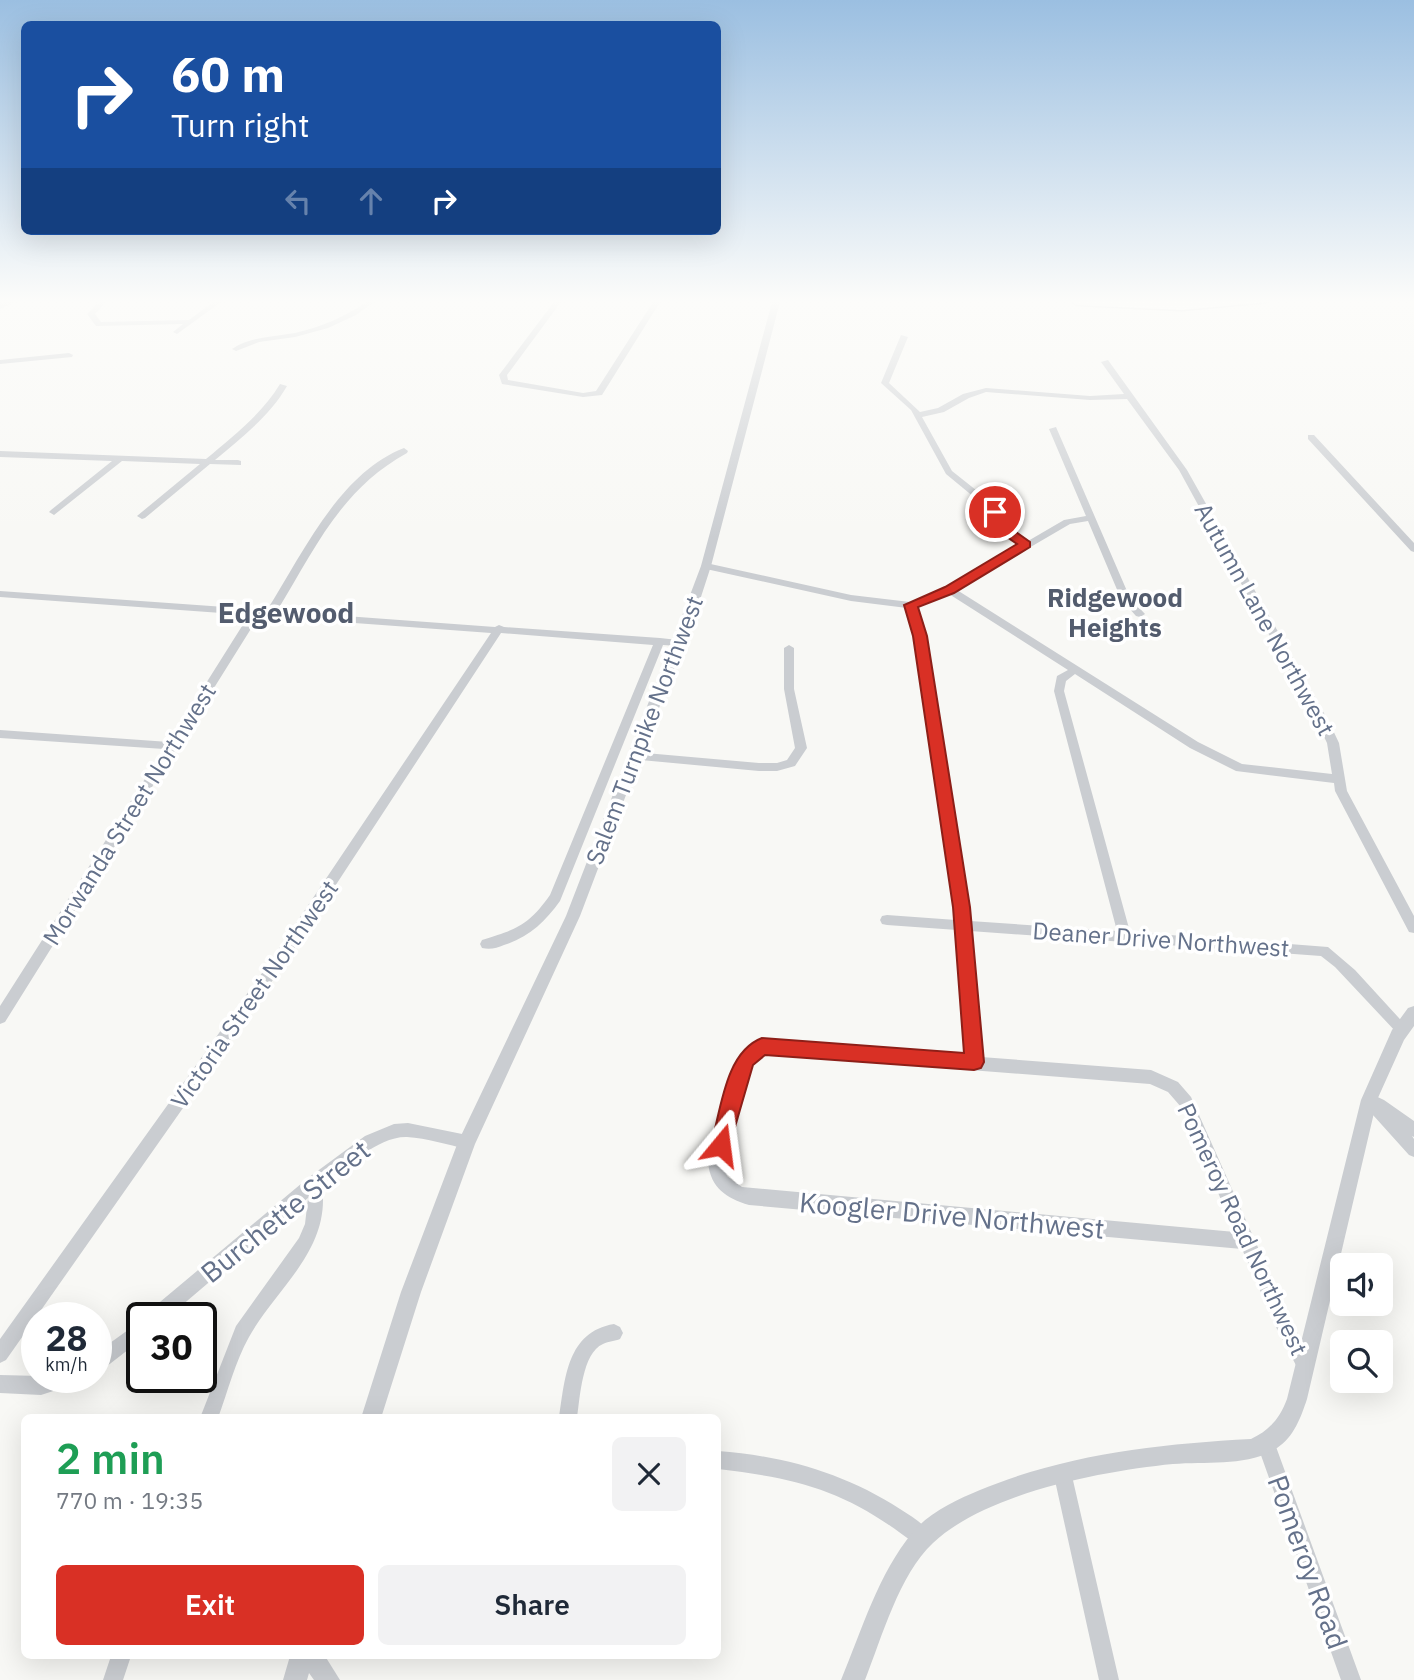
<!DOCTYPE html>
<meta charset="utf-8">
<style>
:root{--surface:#fff;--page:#f2f2f3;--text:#1f2937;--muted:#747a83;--accent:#d93025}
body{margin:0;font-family:"IBM Plex Sans",sans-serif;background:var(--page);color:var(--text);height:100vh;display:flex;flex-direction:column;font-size:26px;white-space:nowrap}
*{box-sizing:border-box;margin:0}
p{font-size:23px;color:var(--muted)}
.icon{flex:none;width:38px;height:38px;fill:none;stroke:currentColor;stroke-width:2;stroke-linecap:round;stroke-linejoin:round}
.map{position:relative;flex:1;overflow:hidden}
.drawer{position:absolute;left:21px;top:1414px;width:700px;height:245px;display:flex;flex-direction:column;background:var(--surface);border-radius:10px;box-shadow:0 7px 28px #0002}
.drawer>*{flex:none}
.banner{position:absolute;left:21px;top:21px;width:700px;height:214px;border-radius:10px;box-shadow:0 7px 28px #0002;background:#1a4fa0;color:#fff;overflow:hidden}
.tools{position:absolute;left:1330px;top:1253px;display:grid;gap:14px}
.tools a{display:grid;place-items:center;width:63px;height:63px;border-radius:10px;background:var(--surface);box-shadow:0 7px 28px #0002;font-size:35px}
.speed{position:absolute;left:21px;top:1302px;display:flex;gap:14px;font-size:35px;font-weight:700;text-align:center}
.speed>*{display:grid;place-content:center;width:91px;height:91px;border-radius:50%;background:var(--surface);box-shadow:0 7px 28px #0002;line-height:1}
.speed small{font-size:18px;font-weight:400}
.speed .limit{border:4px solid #111;border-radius:10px;background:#fff;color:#111}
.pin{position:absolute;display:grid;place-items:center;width:60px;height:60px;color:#fff;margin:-30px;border:4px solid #fff;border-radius:50%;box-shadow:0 2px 7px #0007}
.me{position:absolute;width:77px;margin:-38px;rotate:16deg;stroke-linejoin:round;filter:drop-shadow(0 0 5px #0008)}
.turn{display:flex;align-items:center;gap:24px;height:147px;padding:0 35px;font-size:32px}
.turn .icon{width:91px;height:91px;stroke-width:2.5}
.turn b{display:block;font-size:49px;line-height:60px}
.lanes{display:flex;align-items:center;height:66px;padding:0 35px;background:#0003;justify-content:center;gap:35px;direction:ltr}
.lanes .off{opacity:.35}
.round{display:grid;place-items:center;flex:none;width:74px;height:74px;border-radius:10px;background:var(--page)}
.head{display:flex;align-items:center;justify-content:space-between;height:119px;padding:0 35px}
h1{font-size:42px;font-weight:600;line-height:52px;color:#1e9e55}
.button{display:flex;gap:14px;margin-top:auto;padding:14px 35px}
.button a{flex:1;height:80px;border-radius:10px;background:var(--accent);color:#fff;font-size:28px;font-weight:600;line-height:80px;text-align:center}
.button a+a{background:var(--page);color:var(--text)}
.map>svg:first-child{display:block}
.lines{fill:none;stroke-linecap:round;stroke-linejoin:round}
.secondary-casing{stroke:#bcbfc6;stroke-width:3}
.minor{fill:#cacdd1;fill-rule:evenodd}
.tertiary{fill:#cacdd1;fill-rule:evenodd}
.secondary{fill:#fff;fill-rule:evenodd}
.route{fill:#d93025;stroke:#8d1f18;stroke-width:2}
.labels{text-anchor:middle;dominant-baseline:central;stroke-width:7;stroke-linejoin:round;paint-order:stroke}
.street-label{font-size:24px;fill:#64718a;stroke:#fff}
.neighbourhood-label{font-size:26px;font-weight:bold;fill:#535c6e;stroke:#fff}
.quarter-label{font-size:28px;font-weight:bold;fill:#535c6e;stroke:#fff}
.near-street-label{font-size:28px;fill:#64718a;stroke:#fff}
</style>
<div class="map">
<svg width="1414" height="1680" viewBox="0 0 1414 1680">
<rect width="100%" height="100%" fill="#f8f8f5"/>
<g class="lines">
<g class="secondary-casing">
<path id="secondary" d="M1072 302H1268L1182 310 1077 305Z"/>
</g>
<path class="minor" d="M5 302H15L0 309V304Z
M99 302H106L95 314 101 322 189 320 213 302H221L177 334 173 332 183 324 96 326 87 314Z
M366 302H374L356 315 328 328 295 337 259 342 236 351 232 349C251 336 274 337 295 333 321 327 345 317 366 302Z
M554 302H561L507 375 508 380 583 393 596 391 653 302H660L602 395 583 397 502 384 499 375Z
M901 335 908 337 889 383 920 412 938 408 963 394 986 388 1090 396 1124 394 1101 362 1108 360 1187 470 1330 724 1339 743 1347 791 1414 916V933L1409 932 1335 791 1334 783 1236 771 1190 748 1075 674 1066 681 1064 691 1130 932 1328 947 1355 970 1409 1029 1407 1033 1402 1035 1397 1033 1335 967 1321 956 970 931 981 1057 1151 1070 1178 1082 1191 1097 1289 1317 1314 1365 1311 1371 1305 1374 1299 1371 1277 1329 1242 1249 749 1205C726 1198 711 1188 708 1163L737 1065C742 1052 749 1046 762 1041L966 1056 957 930 887 925 882 924 880 920 882 916 887 915 956 920 915 636 907 608 851 601 706 569 701 566 706 563 851 595 910 602 947 588 1021 545 1008 537 980 502 946 474 911 410 881 383ZM986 392 1090 400 1127 399 1179 470 1318 724 1327 743 1332 774 1242 764 1198 742 957 590 1070 524 1088 521 1121 599 1136 616 1140 617 1145 614 1130 598 1056 427 1049 429 1086 516 1064 520 1028 541 1014 533 986 498 952 471 922 417 944 412 969 398ZM949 594 1068 670 1057 676 1054 691 1117 931 970 921 925 636 916 606ZM764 1054 1150 1084 1168 1092 1181 1107 1235 1232 742 1187 727 1176 724 1163 751 1065 753 1060Z
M69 353 73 355 72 357 0 364V360Z
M280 384 287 386C270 416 241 438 215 460H238L241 461V465L210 464 145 518 142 519 137 516 200 464 122 461 54 515 49 512 51 510 112 461 0 457V451L206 459C232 437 262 414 280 384Z
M1308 435H1314L1414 543V552L1411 551 1308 439Z
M404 448 408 451 407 453C340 490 315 549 277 611L495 627 499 625 504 627 660 638 678 640 683 643 678 646 663 645 560 901C545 922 529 937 504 945 497 948 490 950 482 948L480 944 482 940C517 929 528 926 550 895L653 645 501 633 282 967 6 1360 0 1363V1339L272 959 491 633 259 616 5 1022 0 1024V1006L164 749 0 738V730L169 742 249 615 0 597V591L253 609 257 608 267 610C302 555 339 473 404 448Z
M789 645 794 648V689L807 748 795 766 777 771H759L630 759 628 756 630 753 634 752 759 763H777L787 760 795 748 784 689V648Z
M1369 1093 1384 1100 1414 1121V1137L1412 1136 1414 1139V1157L1409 1155 1364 1105 1362 1100 1364 1095Z
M408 1123 467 1135 472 1137 475 1142 472 1147 467 1149C448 1145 427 1138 407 1137 378 1136 345 1169 322 1186 331 1250 277 1287 249 1337 235 1362 228 1391 218 1418H200L236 1326 299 1238 305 1224 308 1198 167 1318H146L148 1312 308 1178 365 1136 394 1124Z
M142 1320V1339L102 1370 96 1373V1353Z
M614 1324 620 1327 623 1333 620 1339C615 1341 609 1341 603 1344 582 1353 580 1398 577 1418H559C565 1378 567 1332 614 1324Z
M0 1375 81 1377 78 1383 41 1395 0 1393Z
M1266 1435 1272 1438 1275 1444 1361 1680H1341L1257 1444 1260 1438Z
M718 1451C784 1456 844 1473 900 1509 911 1516 927 1525 932 1537L929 1544 922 1547 915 1544C847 1491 802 1479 718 1469Z
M1063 1467 1070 1469 1072 1476 1119 1680H1099L1054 1476 1056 1469Z
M111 1656H131L123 1680H103Z"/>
<path class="tertiary" d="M772 302H780L711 566 699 603 580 916 475 1144 421 1292 381 1418H361L401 1292 458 1142 566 916 687 603 701 566Z
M1414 1006V1026L1404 1040 1377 1100 1307 1399C1301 1417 1294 1437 1277 1448 1247 1467 1207 1461 1173 1464 1102 1471 986 1493 933 1543 899 1575 882 1637 865 1680H841C862 1630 878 1574 913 1532 930 1512 956 1500 980 1490 1067 1454 1158 1444 1251 1439 1269 1431 1280 1418 1287 1399L1361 1100 1392 1030 1408 1008Z
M290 1656H325L340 1680H314L309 1673 307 1680H283Z"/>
<use href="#secondary" class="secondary"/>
</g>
<linearGradient id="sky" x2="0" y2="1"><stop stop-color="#9bbfe1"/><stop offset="0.56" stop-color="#fcfcfa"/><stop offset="1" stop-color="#fcfcfa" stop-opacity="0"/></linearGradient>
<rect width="1414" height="538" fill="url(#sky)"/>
<path class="route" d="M991 509H999L1016 532 1030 542V547L954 593 918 607 927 636 970 907 984 1062 981 1068 974 1070 765 1055 753 1065 728 1151 721 1154 714 1151 711 1145C721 1110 725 1052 762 1038L964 1053 953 907 913 636 904 605 945 587 1017 544 1007 537 989 512Z"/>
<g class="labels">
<g class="street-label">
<text transform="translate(1265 619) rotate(61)">Autumn Lane Northwest</text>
<text transform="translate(644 730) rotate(-69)">Salem Turnpike Northwest</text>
<text transform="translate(129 814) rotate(-58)">Morwanda Street Northwest</text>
<text transform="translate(1161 939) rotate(4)">Deaner Drive Northwest</text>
<text transform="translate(254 994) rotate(-55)">Victoria Street Northwest</text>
<text transform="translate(1243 1229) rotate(65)">Pomeroy Road Northwest</text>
</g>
<g class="neighbourhood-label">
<text x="1115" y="597">Ridgewood<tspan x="1115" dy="30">Heights</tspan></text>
</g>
<g class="quarter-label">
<text x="286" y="612">Edgewood</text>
</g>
<g class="near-street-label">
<text transform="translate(285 1211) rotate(-39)">Burchette Street</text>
<text transform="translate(952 1215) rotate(5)">Koogler Drive Northwest</text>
<text transform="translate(1308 1562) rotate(70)">Pomeroy Road</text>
</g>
</g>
</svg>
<div class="tools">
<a><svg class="icon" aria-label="sound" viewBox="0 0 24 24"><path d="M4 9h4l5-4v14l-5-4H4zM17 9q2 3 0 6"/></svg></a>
<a><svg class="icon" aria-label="search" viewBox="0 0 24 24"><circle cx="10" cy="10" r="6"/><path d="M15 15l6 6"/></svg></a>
</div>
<div class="speed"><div>28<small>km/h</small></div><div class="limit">30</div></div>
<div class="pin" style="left:995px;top:512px;background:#d93025"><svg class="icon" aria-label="arrive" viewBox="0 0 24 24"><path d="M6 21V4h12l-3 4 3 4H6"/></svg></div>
<svg class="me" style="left:721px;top:1145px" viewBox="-20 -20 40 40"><path d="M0-17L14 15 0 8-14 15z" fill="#d93025" stroke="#fff" stroke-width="4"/></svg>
<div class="banner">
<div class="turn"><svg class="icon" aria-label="right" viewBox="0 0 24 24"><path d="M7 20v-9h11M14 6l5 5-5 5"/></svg><div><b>60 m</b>Turn right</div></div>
<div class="lanes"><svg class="icon off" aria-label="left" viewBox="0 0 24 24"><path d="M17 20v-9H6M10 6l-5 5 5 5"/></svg><svg class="icon off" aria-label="ahead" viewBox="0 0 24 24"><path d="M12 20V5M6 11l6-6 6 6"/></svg><svg class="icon" aria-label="right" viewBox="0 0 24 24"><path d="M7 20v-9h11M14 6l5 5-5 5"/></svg></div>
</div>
<section class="drawer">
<div class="head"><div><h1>2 min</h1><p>770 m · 19:35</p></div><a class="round"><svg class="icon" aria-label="close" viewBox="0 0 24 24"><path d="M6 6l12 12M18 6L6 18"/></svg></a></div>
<div class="button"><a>Exit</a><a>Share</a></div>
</section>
</div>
